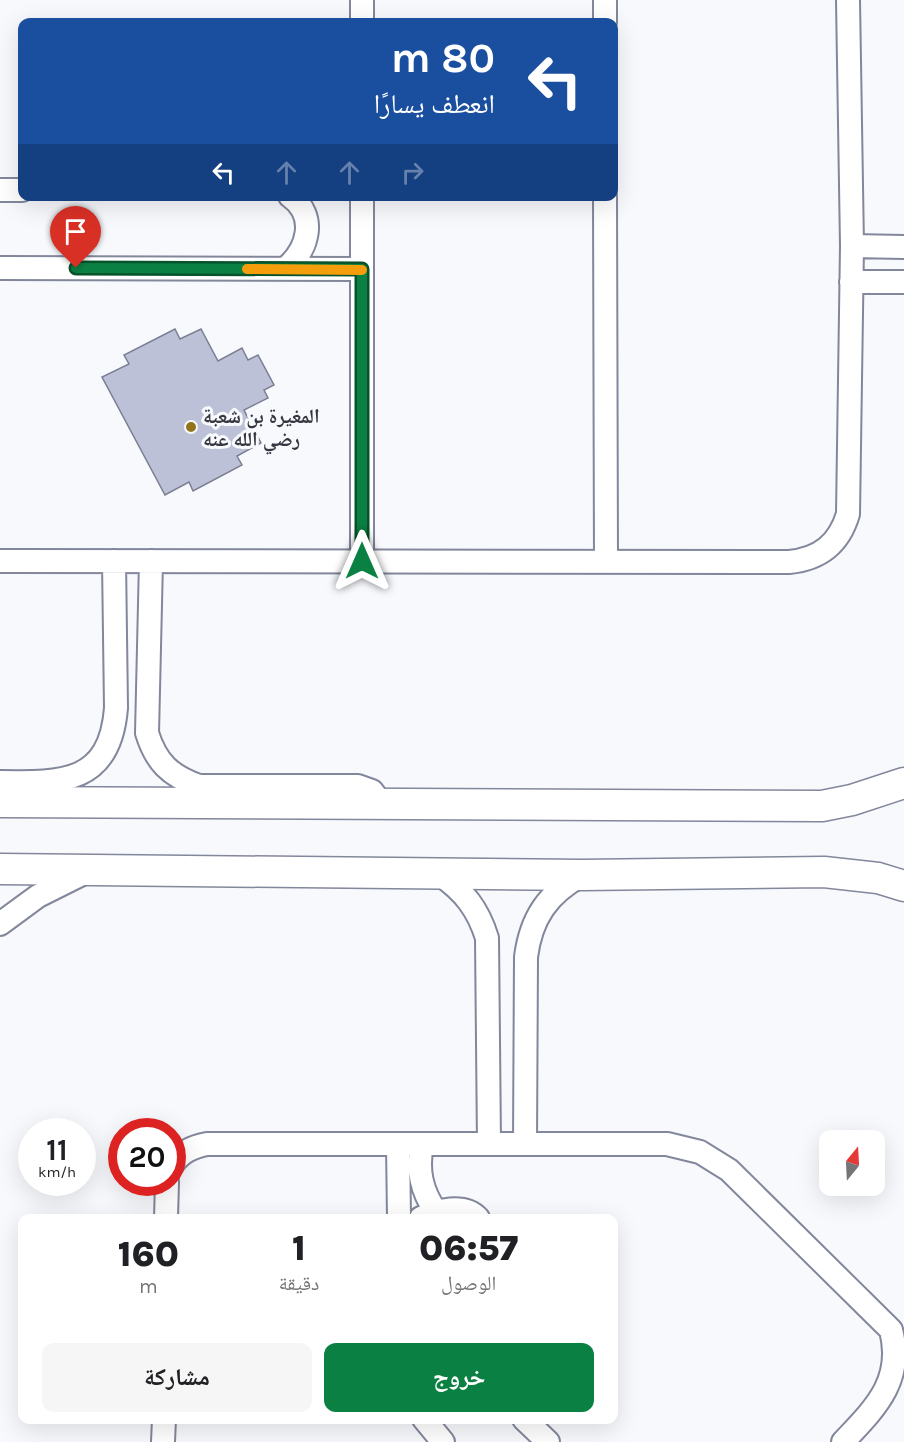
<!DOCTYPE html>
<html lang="ar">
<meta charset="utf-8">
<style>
:root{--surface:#fff;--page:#f6f6f6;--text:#202124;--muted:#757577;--accent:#0b8043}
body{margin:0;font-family:Karla,"Noto Naskh Arabic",sans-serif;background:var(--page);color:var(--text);direction:rtl;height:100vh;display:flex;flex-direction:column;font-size:22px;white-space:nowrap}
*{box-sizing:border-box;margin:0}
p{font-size:20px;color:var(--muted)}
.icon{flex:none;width:33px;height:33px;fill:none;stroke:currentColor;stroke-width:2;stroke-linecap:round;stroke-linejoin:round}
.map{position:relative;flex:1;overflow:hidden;direction:ltr}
.side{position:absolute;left:18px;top:1214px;width:600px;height:210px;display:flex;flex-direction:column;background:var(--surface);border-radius:12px;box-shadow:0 6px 24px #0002;direction:rtl}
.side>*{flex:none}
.guide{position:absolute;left:18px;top:18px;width:600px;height:183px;border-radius:12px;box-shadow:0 6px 24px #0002;direction:rtl;background:#1a4fa0;color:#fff;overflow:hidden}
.needle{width:39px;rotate:18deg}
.buttons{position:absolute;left:819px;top:1130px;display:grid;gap:12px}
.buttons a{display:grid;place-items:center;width:66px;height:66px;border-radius:12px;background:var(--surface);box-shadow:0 6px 24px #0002;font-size:30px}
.speed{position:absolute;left:18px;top:1118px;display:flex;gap:12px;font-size:30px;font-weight:700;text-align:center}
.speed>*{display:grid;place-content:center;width:78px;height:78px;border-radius:50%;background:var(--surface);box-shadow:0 6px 24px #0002;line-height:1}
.speed small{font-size:15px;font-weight:400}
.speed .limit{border:9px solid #d22;background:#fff;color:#111}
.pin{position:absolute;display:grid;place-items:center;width:51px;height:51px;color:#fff;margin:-62px -26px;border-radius:50% 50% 50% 0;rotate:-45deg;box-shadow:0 0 6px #0007}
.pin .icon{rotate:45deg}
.me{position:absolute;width:66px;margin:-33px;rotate:0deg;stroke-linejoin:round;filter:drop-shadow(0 0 4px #0008)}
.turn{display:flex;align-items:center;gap:21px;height:126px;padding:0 24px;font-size:27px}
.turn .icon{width:78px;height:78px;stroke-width:2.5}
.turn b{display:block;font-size:42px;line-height:51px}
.lanes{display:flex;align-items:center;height:57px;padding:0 24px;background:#0003;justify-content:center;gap:30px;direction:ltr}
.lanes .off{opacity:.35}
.eta{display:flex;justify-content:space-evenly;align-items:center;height:102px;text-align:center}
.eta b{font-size:36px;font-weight:800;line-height:42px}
.primary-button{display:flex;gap:12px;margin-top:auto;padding:12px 24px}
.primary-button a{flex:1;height:69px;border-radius:12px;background:var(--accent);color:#fff;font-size:24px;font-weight:800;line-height:69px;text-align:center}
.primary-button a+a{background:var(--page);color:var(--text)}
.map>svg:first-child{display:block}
.building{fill:#bcc1d7;stroke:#7a7e92;stroke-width:1.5}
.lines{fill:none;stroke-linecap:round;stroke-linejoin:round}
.minor-casing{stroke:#82879b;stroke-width:26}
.major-casing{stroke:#82879b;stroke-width:33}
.minor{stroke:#fff;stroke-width:22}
.major{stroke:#fff;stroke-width:30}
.route-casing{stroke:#07532c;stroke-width:15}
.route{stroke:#0b8043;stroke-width:10}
.slow{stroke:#f59e0b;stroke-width:10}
.poi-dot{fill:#92741a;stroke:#f7f9fd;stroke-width:2}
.labels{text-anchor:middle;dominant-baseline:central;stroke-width:6;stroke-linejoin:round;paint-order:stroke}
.poi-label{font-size:20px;font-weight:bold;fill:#353740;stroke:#f7f9fd;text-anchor:start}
</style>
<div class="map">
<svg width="904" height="1442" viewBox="0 0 904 1442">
<rect width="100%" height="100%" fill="#f7f9fd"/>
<path class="building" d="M175 329 180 339 201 329 218 361 242 348 248 360 258 355 274 385 264 390 268 398 244 410 261 443 237 456 242 465 193 491 189 482 165 495 102 377 129 364 124 355Z"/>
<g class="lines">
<g class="minor-casing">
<path id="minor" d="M362 0V22
M605 0V22
M0 190H22
M605 196 606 562
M852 246 904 247
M0 268 362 269
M285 269C308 250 318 216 290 196
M851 282H904
M0 561 789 562C820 559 839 544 848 514L852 246 848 0
M151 561 147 733C156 762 170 776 199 786H358L372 791 381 803
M362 561V196
M0 782C62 783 110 784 116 708L114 561
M439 874C464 891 478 909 487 938L489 1144
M0 924 38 896 88 871
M525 1143 526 957C531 918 548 893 582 875
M398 1144 399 1218
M422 1144C417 1170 421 1190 436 1212
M172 1165C181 1152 192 1147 207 1144H667L700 1152 729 1170 891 1330C904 1381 875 1408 843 1442
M166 1218 167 1182
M421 1218C437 1210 464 1203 478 1218
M424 1419 443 1442
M524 1419 548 1442
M163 1442 164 1419"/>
</g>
<g class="major-casing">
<path id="major" d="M0 802 822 806 852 800 904 783
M0 869 582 875 824 872 878 878 904 886"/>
</g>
<use href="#minor" class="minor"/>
<use href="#major" class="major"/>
</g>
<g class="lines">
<g class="route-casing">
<path id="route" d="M76 268 362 269V561"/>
</g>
<use href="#route" class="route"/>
<path class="slow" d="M247 269 362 270"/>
</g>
<circle class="poi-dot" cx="191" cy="427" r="6"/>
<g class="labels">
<g class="poi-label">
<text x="203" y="416">المغيرة بن شعبة<tspan x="203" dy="23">رضي الله عنه</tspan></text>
</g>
</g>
</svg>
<div class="buttons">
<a><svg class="needle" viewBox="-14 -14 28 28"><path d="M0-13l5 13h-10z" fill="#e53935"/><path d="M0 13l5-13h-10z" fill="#757577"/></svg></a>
</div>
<div class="speed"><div>11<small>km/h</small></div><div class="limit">20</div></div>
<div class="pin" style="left:76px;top:268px;background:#d93025"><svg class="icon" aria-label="arrive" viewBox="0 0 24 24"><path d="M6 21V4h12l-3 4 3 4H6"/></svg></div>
<svg class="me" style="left:362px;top:561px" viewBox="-20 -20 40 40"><path d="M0-17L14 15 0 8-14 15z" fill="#0b8043" stroke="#fff" stroke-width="4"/></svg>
<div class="guide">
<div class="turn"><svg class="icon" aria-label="left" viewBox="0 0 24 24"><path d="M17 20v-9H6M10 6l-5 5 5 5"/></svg><div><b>80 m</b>انعطف يسارًا</div></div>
<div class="lanes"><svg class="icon" aria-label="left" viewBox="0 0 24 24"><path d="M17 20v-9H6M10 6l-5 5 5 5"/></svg><svg class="icon off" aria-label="ahead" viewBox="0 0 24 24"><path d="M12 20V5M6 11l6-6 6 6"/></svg><svg class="icon off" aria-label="ahead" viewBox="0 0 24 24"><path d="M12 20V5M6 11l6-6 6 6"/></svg><svg class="icon off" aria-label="right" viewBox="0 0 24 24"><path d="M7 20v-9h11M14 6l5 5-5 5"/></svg></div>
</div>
<section class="side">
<div class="eta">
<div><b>06:57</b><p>الوصول</p></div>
<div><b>1</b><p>دقيقة</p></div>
<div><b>160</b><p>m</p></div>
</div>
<div class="primary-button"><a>خروج</a><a>مشاركة</a></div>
</section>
</div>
